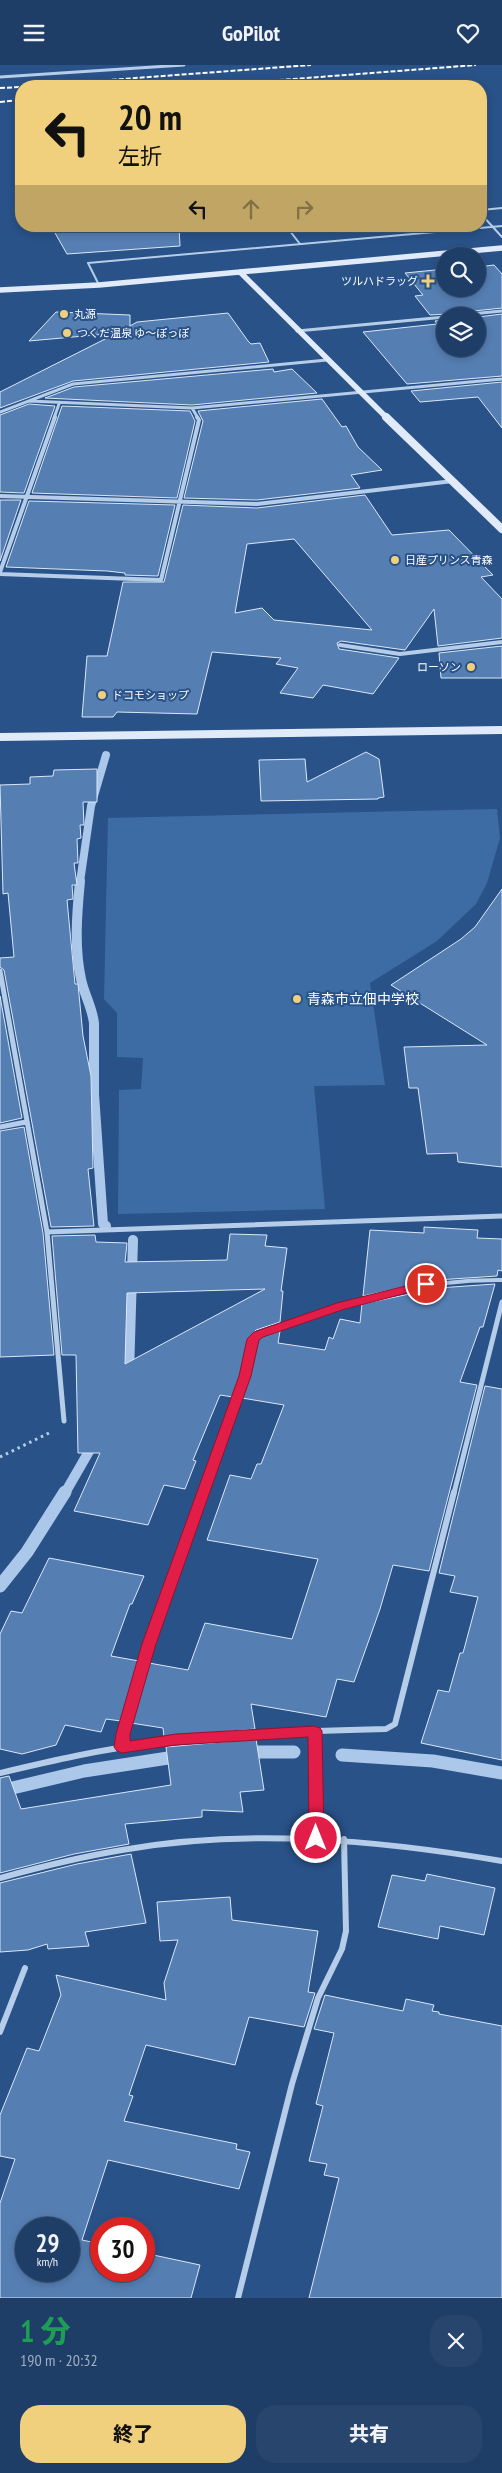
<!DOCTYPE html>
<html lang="ja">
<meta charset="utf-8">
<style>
:root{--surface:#1f3e67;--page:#27456d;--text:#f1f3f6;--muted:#a1aec0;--line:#3c577b;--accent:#f0cf7d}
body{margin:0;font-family:"PT Sans Narrow","Noto Sans JP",sans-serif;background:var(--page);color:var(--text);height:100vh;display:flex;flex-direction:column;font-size:19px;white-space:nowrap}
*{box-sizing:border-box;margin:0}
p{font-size:16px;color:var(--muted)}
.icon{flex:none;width:28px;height:28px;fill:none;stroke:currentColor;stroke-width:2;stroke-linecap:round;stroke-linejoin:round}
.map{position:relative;height:2233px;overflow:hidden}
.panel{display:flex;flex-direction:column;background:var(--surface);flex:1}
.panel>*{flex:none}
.top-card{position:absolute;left:15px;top:15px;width:472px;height:152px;border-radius:20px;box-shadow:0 2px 8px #0003,0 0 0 1px var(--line);background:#f0cf7d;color:#111;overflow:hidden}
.fabs{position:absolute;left:436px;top:182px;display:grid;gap:10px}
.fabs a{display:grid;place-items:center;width:50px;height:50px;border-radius:50%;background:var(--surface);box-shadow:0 2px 8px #0003,0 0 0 1px var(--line);font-size:25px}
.speed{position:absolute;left:15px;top:2152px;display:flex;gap:10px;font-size:25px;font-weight:700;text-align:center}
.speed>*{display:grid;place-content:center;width:65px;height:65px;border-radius:50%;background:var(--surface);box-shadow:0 2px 8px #0003,0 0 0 1px var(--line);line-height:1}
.speed small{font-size:12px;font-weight:400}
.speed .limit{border:8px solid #d22;background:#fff;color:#111}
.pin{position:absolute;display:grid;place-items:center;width:42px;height:42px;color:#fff;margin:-21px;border:2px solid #fff;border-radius:50%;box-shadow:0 1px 5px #0007}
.me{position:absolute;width:55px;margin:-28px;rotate:0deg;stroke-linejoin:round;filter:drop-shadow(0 0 4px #0008)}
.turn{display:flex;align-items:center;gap:18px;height:105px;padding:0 20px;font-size:22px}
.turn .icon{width:65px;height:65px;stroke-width:2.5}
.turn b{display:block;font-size:35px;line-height:42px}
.lanes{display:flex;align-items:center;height:48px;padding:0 20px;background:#0003;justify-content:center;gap:25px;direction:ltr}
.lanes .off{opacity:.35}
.round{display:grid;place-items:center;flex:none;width:52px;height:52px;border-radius:20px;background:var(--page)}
.head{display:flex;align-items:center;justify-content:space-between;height:85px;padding:0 20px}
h1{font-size:30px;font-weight:800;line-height:38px;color:#1e9e55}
.action{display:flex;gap:10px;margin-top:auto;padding:10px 20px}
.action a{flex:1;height:58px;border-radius:20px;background:var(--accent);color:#111;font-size:20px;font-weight:800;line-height:58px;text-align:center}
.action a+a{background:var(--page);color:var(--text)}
header{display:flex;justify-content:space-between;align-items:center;height:65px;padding:0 20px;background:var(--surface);font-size:22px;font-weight:800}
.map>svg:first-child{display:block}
.green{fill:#3d6ca5}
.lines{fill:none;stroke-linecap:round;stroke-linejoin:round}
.stream-far2{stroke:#abc7e9;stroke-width:8}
.stream-far1{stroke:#abc7e9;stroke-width:10}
.stream{stroke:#abc7e9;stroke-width:13}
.building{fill:#557eb2;stroke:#dae7f7;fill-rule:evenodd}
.path{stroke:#b6cde9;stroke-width:3;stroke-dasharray:2.5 4;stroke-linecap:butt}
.lane-far1{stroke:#b6cde9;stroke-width:2}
.lane{stroke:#b6cde9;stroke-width:4}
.street-far3{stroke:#b6cde9;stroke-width:3}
.street-far2{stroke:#b6cde9;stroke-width:4}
.street-far1{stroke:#b6cde9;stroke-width:5}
.street{stroke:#b6cde9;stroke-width:6}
.secondary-far1{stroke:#e0eaf8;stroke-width:5.5}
.secondary{stroke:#e0eaf8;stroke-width:8}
.rail{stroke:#fff;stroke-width:2;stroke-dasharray:5 2;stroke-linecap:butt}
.route{fill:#e11d48;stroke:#92132f}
.poi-dot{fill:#f0cf7d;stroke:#295289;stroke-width:2}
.labels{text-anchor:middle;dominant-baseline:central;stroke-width:4;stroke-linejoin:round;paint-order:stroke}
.far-poi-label{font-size:11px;fill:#fff;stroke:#295289;text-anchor:start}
.poi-label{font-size:14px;fill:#fff;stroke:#295289;text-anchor:start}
</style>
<header><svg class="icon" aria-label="menu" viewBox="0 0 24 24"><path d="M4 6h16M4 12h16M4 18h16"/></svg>GoPilot<svg class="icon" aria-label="heart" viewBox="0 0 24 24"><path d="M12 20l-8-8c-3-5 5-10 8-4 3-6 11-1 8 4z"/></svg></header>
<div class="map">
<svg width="502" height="2233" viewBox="0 0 502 2233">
<rect width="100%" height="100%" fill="#295289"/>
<path class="green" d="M497 744 500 773 487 818 476 839 437 876 370 918 385 1020 314 1021 325 1144 118 1149 119 1025 141 1024 143 993 117 992V948L104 934 108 753Z"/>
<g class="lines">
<path class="stream-far2" d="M80 817 91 741 106 690"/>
<path class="stream-far1" d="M80 816C77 847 74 882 81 914 84 929 92 942 94 958V1029L103 1159 106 1161
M129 1309 133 1175
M65 1428 95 1376"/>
<path class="stream" d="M0 1521 27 1487 65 1427
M245 1687H294
M342 1690 433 1696 502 1708
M0 1726 84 1706 181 1691"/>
</g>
<path class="building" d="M51 161H179L180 181 67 189Z
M494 200 502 209V243L446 249 430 250 415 231 423 230 405 208 445 204V224H478V202Z
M56 247 130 250V261L137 257 228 248 248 276 251 279 260 278 269 297 73 316 0 343V327L117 268 29 276Z
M502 249V311L407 319 363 267 437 259 435 256 445 255V284H478V252Z
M273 304 274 307 292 304 317 328 192 340 45 333 74 322Z
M502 317V363L478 332 420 337 411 326Z
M322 334 342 362 346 361 358 382 382 405 351 410 360 423 257 435 184 433 203 356 198 346Z
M29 339 55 341 24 428 0 427V350Z
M62 341 190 346 195 356 177 433 32 428Z
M365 430 392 470 449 465 493 510 481 512 502 534V573L438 581 434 544 405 585 341 576 337 578 339 584 399 593 373 629 323 620 313 633 280 628 298 603 276 599 281 593 212 587 197 649 117 647 113 652H82L87 591H107L123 517H164L183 440 257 443ZM294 474 372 565 274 555 262 543 235 548 247 479Z
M0 435H21L0 496Z
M29 436 175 440 158 511 125 510V508L107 506 6 502Z
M502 581V613H441L439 588Z
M366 687 379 694 384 732 378 733V734L261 736 259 695 305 694 307 717Z
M97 704V737H83L84 760H80L81 773 77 774 78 798H74L77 820H72L73 834 67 835 75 919H78L83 971 91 1011 93 1103 88 1104 94 1161 51 1162 4 905 0 902V893L14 892 8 828 3 829 0 720 30 719V712L53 711 54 705Z
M502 824V1102L458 1097 457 1088 427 1089 418 1023H409L404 982 487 980 391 920 461 874 475 862Z
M0 931 22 1053 0 1058Z
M24 1062 43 1168 54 1290 0 1292V1066Z
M424 1162 478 1165 477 1173 502 1174V1206L498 1205 497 1211 437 1215 363 1231 370 1165 424 1168Z
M230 1169 267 1170 265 1181 287 1183 281 1226H283L280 1257 256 1265 250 1271 241 1310 233 1332 220 1330 193 1395 196 1396 185 1424 164 1420 148 1460 74 1446 100 1388H78L76 1290H62L52 1171 95 1170 96 1177 127 1178 125 1197 227 1195ZM265 1224 125 1299 127 1228Z
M495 1219 483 1262H480L460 1317 477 1320 429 1506 393 1500 380 1544 354 1617 337 1614 326 1652 251 1639 255 1664 164 1672 163 1663 131 1658 149 1598 188 1605 205 1558 292 1574 318 1494 207 1475 230 1410 251 1414 257 1399H261L284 1340 242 1333 249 1312 257 1276 261 1272 280 1266 278 1278 325 1285 329 1272 333 1274 340 1254 360 1258 362 1239 438 1223Z
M485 1321 502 1324V1695L421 1678 438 1625 449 1627 460 1588H463L478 1532 450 1527 455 1511 439 1508Z
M49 1493 144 1511 132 1539H130L111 1591 139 1596 121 1656 106 1654 101 1667 65 1660 56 1680 22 1689 0 1684V1569L11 1546 22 1548Z
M256 1674 264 1725 240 1727 243 1747 202 1745V1752L125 1759 129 1779 74 1789 0 1808V1713L9 1711 21 1744 171 1720 166 1682Z
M131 1789 146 1858 85 1867 89 1881 48 1884 47 1879 28 1885 0 1887V1818L77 1799Z
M427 1809 495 1823 484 1870 440 1861 438 1874 378 1862 392 1810 425 1816Z
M230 1832 232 1855 318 1866 308 1927 315 1928 304 1962 249 1952 235 2000 146 1980 129 2030 133 2031 124 2056 237 2079 236 2084 250 2087 239 2124 108 2095 82 2175 101 2179V2206H144V2188L200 2200 191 2233H0V2138L15 2094 0 2091V2050L27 1983 39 1986 61 1930 56 1910 166 1935 164 1918 178 1875 160 1876 157 1837ZM26 2164H69V2206H26Z
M325 1930 403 1946 406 1934 434 1940 432 1946 439 1947V1949L502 1961V2233H309L339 2113 324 2110 327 2099 309 2096 323 2041 316 2039 334 1968 314 1964Z"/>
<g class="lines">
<path class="path" d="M0 1392 49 1368"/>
<path class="lane-far1" d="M481 145 502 143
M481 149 502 172
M286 161 300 179
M287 162 295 161
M99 220 88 198 502 161"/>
<path class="lane" d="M258 1269C343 1240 411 1214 502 1215"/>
<path class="street-far3" d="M0 12 184 0
M449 251 502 246
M297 266 445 252
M29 336 192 343 502 314
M192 343 198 353
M0 347 73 319 327 295
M54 353 59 339"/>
<path class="street-far2" d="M0 431 257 439 453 416
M0 507 55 352
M0 509 161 515 199 355 197 352
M340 580 400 589 502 577"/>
<path class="street-far1" d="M0 906 47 1167 64 1356
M0 1062 26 1057
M47 1167 502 1151
M203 1428 245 1311 253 1274 258 1269
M454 1428 502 1237"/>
<path class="street" d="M315 1666 316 1773
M122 1682 123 1669 149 1579 203 1427
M0 1708C51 1696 102 1684 154 1678 231 1668 308 1666 386 1664L395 1659 454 1427
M0 1813C40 1802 80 1792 122 1785 248 1763 377 1775 502 1796
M0 1967 25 1903
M238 2233 292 2019 318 1933 342 1884 346 1866 344 1774"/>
<path class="secondary-far1" d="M240 207 387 353
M0 225 99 220 502 183"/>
<path class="secondary" d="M386 352 502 464
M0 672 502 665"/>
<path class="rail" d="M28 21 311 0
M202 21 476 0
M0 23 21 22
M0 37 21 35"/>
</g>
<path class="route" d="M426 1216 430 1217 432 1219 430 1222 345 1244 263 1272 259 1275 251 1311 156 1579 130 1669V1676L176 1669 314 1661 320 1663 322 1666 324 1773 322 1777H311L309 1773 308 1672 176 1680 122 1688 117 1686 114 1682 116 1669 142 1579 239 1311 247 1274 254 1267 337 1238Z"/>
<g class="poi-dot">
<path d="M425.5 208.5h5v5h5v5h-5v5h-5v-5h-5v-5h5z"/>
<circle cx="64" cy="249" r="5"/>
<circle cx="67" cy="268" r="5"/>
<circle cx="395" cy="495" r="5"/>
<circle cx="471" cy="602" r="5"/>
<circle cx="102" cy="630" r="5"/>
<circle cx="297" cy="934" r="5"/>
</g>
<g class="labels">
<g class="far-poi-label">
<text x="418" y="216" text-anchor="end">ツルハドラッグ</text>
<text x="74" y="249">丸源</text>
<text x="77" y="268">つくだ温泉 ゆ～ぽっぽ</text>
<text x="405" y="495">日産プリンス青森</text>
<text x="461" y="602" text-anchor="end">ローソン</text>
<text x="112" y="630">ドコモショップ</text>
</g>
<g class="poi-label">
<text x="307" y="934">青森市立佃中学校</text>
</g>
</g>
</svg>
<div class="fabs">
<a><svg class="icon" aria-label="search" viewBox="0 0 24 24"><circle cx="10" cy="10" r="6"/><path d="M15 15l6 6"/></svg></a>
<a><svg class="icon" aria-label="layers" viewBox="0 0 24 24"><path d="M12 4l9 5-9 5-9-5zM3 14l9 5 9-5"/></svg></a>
</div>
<div class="speed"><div>29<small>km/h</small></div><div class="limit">30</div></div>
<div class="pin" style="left:426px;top:1219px;background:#d93025"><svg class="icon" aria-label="arrive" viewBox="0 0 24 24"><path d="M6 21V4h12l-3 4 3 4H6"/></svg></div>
<svg class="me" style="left:316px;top:1773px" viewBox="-20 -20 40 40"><circle r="17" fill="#e11d48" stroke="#fff" stroke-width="3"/><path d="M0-11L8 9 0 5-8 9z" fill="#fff"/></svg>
<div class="top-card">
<div class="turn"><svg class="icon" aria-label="left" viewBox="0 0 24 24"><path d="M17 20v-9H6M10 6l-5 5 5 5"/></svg><div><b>20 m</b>左折</div></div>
<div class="lanes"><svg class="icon" aria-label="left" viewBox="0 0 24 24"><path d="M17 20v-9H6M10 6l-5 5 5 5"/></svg><svg class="icon off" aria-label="ahead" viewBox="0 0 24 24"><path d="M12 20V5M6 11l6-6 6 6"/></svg><svg class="icon off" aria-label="right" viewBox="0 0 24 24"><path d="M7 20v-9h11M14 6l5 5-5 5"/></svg></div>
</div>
</div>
<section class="panel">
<div class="head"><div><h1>1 分</h1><p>190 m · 20:32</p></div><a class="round"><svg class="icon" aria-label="close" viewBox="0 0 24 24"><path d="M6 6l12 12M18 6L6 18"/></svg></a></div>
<div class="action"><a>終了</a><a>共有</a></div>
</section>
